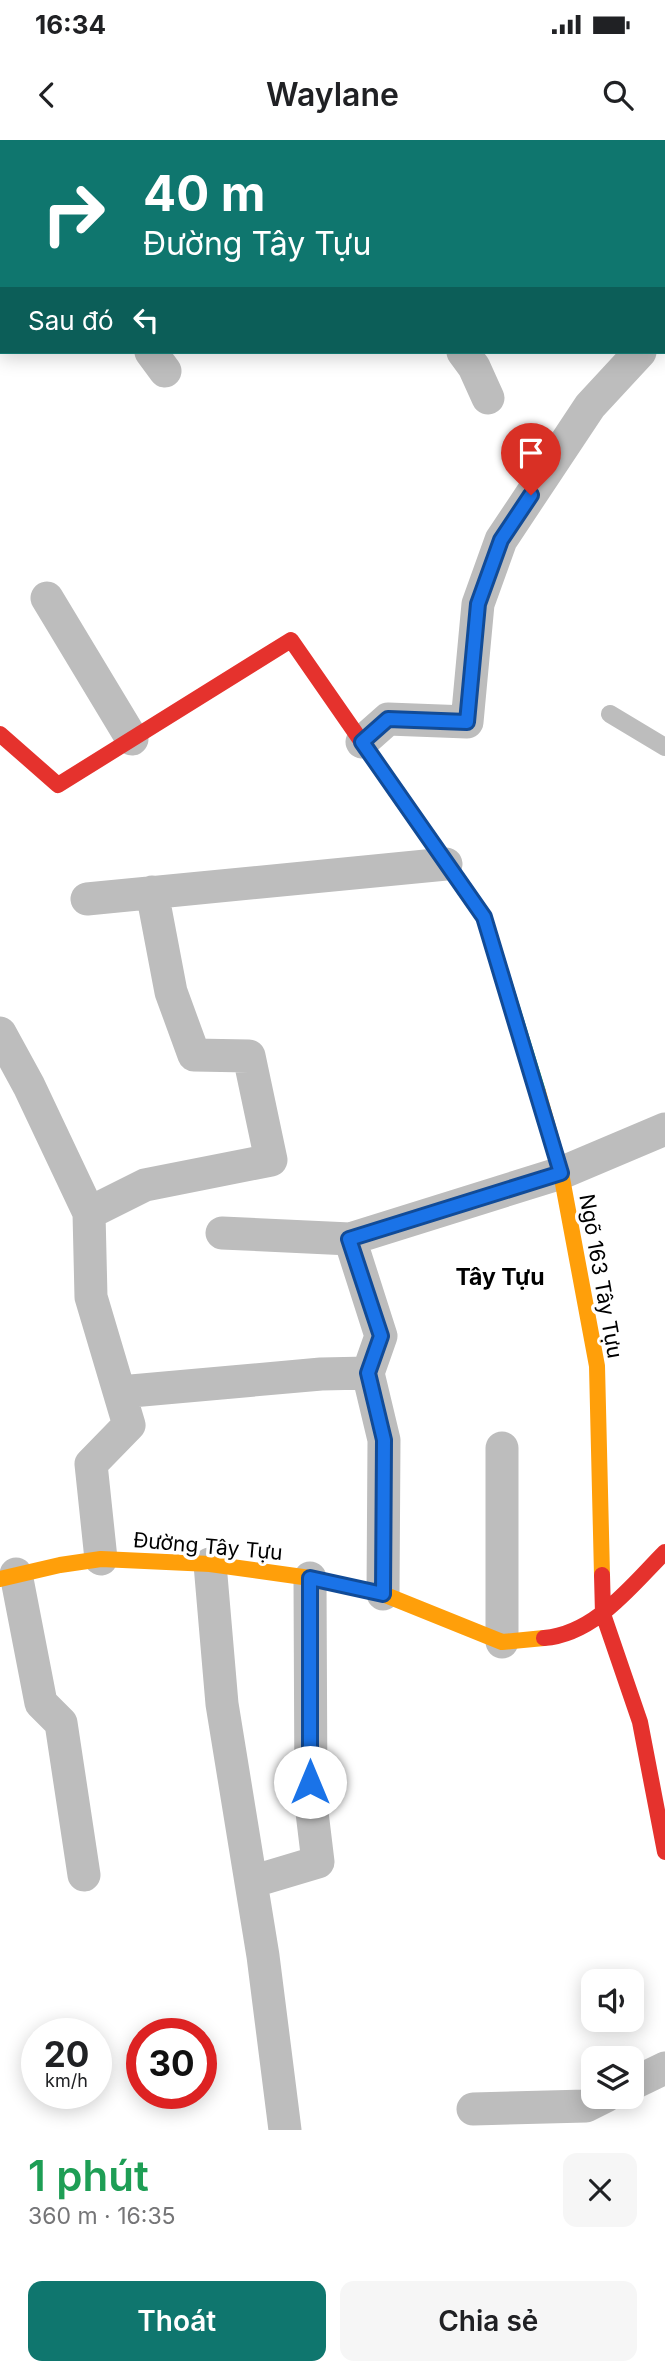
<!DOCTYPE html>
<html lang="vi">
<meta charset="utf-8">
<style>
:root{--surface:#fff;--page:#f6f6f6;--text:#202124;--muted:#757577;--accent:#0f766e}
body{margin:0;font-family:Inter,sans-serif;background:var(--page);color:var(--text);height:100vh;display:flex;flex-direction:column;font-size:26px;white-space:nowrap}
*{box-sizing:border-box;margin:0}
p{font-size:23px;color:var(--muted)}
.icon{flex:none;width:38px;height:38px;fill:none;stroke:currentColor;stroke-width:2;stroke-linecap:round;stroke-linejoin:round}
.map{position:relative;height:1990px;overflow:hidden}
.panel{display:flex;flex-direction:column;background:var(--surface);flex:1}
.panel>*{flex:none}
.top-card{position:absolute;left:0px;top:0px;width:665px;height:214px;box-shadow:0 4px 18px #0003;background:#0f766e;color:#fff;overflow:hidden}
.fabs{position:absolute;left:581px;top:1829px;display:grid;gap:14px}
.fabs a{display:grid;place-items:center;width:63px;height:63px;border-radius:14px;background:var(--surface);box-shadow:0 4px 18px #0003;font-size:35px}
.speed{position:absolute;left:21px;top:1878px;display:flex;gap:14px;font-size:35px;font-weight:700;text-align:center}
.speed>*{display:grid;place-content:center;width:91px;height:91px;border-radius:50%;background:var(--surface);box-shadow:0 4px 18px #0003;line-height:1}
.speed small{font-size:18px;font-weight:400}
.speed .limit{border:10px solid #d22;background:#fff;color:#111}
.pin{position:absolute;display:grid;place-items:center;width:60px;height:60px;color:#fff;margin:-72px -30px;border-radius:50% 50% 50% 0;rotate:-45deg;box-shadow:0 0 7px #0007}
.pin .icon{rotate:45deg}
.me{position:absolute;width:77px;margin:-38px;rotate:0deg;stroke-linejoin:round;filter:drop-shadow(0 0 5px #0008)}
.turn{display:flex;align-items:center;gap:24px;height:147px;padding:0 28px;font-size:32px}
.turn .icon{width:91px;height:91px;stroke-width:2.5}
.turn b{display:block;font-size:49px;line-height:60px}
.then{display:flex;align-items:center;height:66px;padding:0 28px;background:#0003;gap:14px;font-size:26px}
.round{display:grid;place-items:center;flex:none;width:74px;height:74px;border-radius:14px;background:var(--page)}
.summary{display:flex;align-items:center;justify-content:space-between;height:119px;padding:0 28px}
h1{font-size:42px;font-weight:600;line-height:52px;color:#1e9e55}
.button{display:flex;gap:14px;margin-top:auto;padding:14px 28px}
.button a{flex:1;height:80px;border-radius:14px;background:var(--accent);color:#fff;font-size:28px;font-weight:600;line-height:80px;text-align:center}
.button a+a{background:var(--page);color:var(--text)}
.status{display:flex;justify-content:space-between;align-items:center;height:49px;padding:0 35px;background:var(--surface);direction:ltr}
.status svg{height:19px;fill:currentColor}
header{display:flex;justify-content:space-between;align-items:center;height:91px;padding:0 28px;background:var(--surface);font-size:32px;font-weight:600}
.map>svg:first-child{display:block}
.lines{fill:none;stroke-linecap:round;stroke-linejoin:round}
.lane{stroke:#bdbdbd;stroke-width:18}
.street{stroke:#bdbdbd;stroke-width:33}
.fast{stroke:#30b455;stroke-width:16}
.slow{stroke:#ff9f0a;stroke-width:16}
.jam{stroke:#e5322d;stroke-width:16}
.route-casing{stroke:#114b97;stroke-width:18}
.route{stroke:#1a73e8;stroke-width:12}
.labels{text-anchor:middle;dominant-baseline:central;stroke-width:7;stroke-linejoin:round;paint-order:stroke}
.street-label{font-size:21px;fill:#000;stroke:#fff}
.neighbourhood-label{font-size:23px;font-weight:bold;fill:#000;stroke:#fff}
</style>
<div class="status"><b>16:34</b><svg viewBox="0 0 49 12"><path d="M0 12V9h3v3zM5 12V6h3v6zM10 12V3h3v9zM15 12V0h3v12zM26 1h20v11H26zM47 4h2v5h-2z"/></svg></div>
<header><svg class="icon" aria-label="back" viewBox="0 0 24 24"><path d="M15 5l-7 7 7 7"/></svg>Waylane<svg class="icon" aria-label="search" viewBox="0 0 24 24"><circle cx="10" cy="10" r="6"/><path d="M15 15l6 6"/></svg></header>
<div class="map">
<svg width="665" height="1990" viewBox="0 0 665 1990">
<rect width="100%" height="100%" fill="#fff"/>
<g class="lines">
<path class="lane" d="M610 574 665 607"/>
<path class="street" d="M281 0 282 2
M450 0 452 2
M191 2 194 0
M0 93 2 92
M663 187 665 185
M151 212 165 231
M463 212 474 227 488 258
M47 458 132 599
M362 602 388 579 467 582 478 464 501 400 590 266 640 212
M87 759 446 724
M0 893 29 946 89 1073 91 1157 129 1285 91 1324 101 1419
M89 1073 145 1045 271 1020 249 916 194 915 171 852 152 752
M222 1093 350 1099 561 1033 665 989
M350 1099 381 1196 368 1233 384 1300 383 1454
M120 1252 321 1234 368 1233
M502 1308V1502
M210 1424 222 1564 263 1816 285 1990
M16 1434 41 1563 61 1583 84 1735
M251 1742 318 1722 311 1664 310 1438
M632 1944 665 1928
M473 1969 586 1966 606 1956"/>
<path class="fast" d="M416 680 484 777 538 952"/>
<path class="slow" d="M538 952 561 1033 597 1226 602 1435
M0 1439 60 1425 101 1419 210 1424 310 1438 383 1454 502 1502 544 1498"/>
<path class="jam" d="M0 594 58 645 291 500 416 680
M602 1435 603 1474 640 1582 665 1712
M544 1498C595 1494 631 1446 665 1412"/>
</g>
<g class="lines">
<g class="route-casing">
<path id="route" d="M310 1642V1438L383 1454 384 1300 368 1233 381 1196 349 1099 561 1033 484 777 362 602 388 579 467 582 478 464 501 400 531 355"/>
</g>
<use href="#route" class="route"/>
</g>
<g class="labels">
<g class="street-label">
<text transform="translate(601 1136) rotate(80)">Ngõ 163 Tây Tựu</text>
<text transform="translate(208 1406) rotate(5)">Đường Tây Tựu</text>
</g>
<g class="neighbourhood-label">
<text x="500" y="1137">Tây Tựu</text>
</g>
</g>
</svg>
<div class="fabs">
<a><svg class="icon" aria-label="sound" viewBox="0 0 24 24"><path d="M4 9h4l5-4v14l-5-4H4zM17 9q2 3 0 6"/></svg></a>
<a><svg class="icon" aria-label="layers" viewBox="0 0 24 24"><path d="M12 4l9 5-9 5-9-5zM3 14l9 5 9-5"/></svg></a>
</div>
<div class="speed"><div>20<small>km/h</small></div><div class="limit">30</div></div>
<div class="pin" style="left:531px;top:355px;background:#d93025"><svg class="icon" aria-label="arrive" viewBox="0 0 24 24"><path d="M6 21V4h12l-3 4 3 4H6"/></svg></div>
<svg class="me" style="left:310px;top:1642px" viewBox="-20 -20 40 40"><circle r="19" fill="#fff"/><path d="M0-13L10 11 0 6-10 11z" fill="#1a73e8"/></svg>
<div class="top-card">
<div class="turn"><svg class="icon" aria-label="right" viewBox="0 0 24 24"><path d="M7 20v-9h11M14 6l5 5-5 5"/></svg><div><b>40 m</b>Đường Tây Tựu</div></div>
<div class="then">Sau đó<svg class="icon" aria-label="left" viewBox="0 0 24 24"><path d="M17 20v-9H6M10 6l-5 5 5 5"/></svg></div>
</div>
</div>
<section class="panel">
<div class="summary"><div><h1>1 phút</h1><p>360 m · 16:35</p></div><a class="round"><svg class="icon" aria-label="close" viewBox="0 0 24 24"><path d="M6 6l12 12M18 6L6 18"/></svg></a></div>
<div class="button"><a>Thoát</a><a>Chia sẻ</a></div>
</section>
